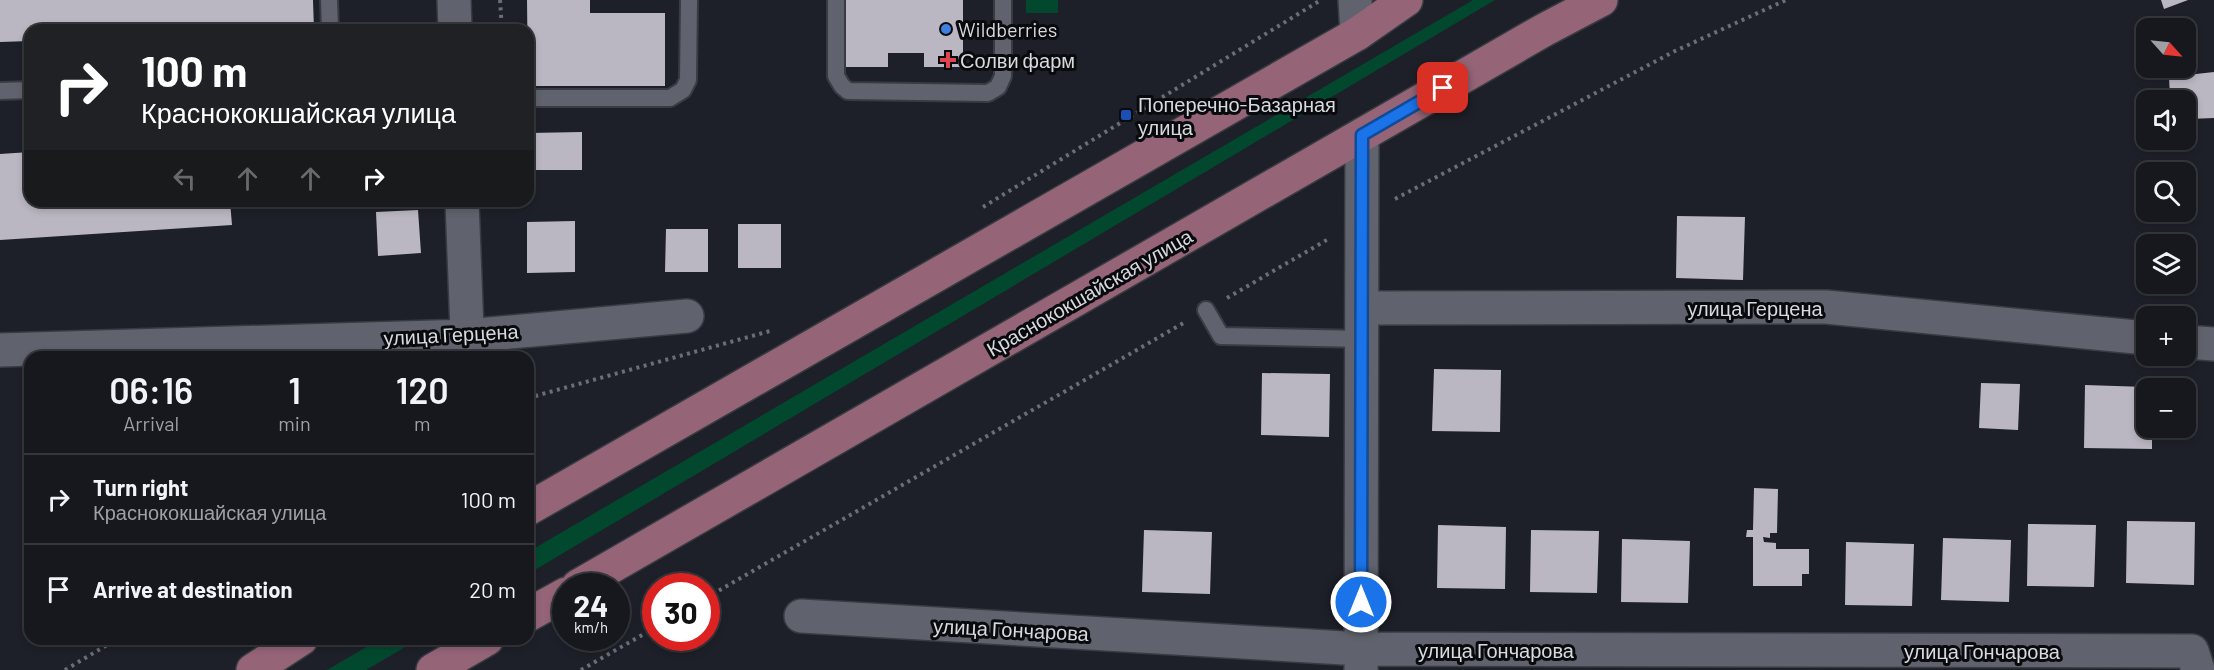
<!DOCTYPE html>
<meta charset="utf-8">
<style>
:root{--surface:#16181e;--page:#1f2127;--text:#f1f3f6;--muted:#9ea0a4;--line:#35373c}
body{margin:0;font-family:Barlow,sans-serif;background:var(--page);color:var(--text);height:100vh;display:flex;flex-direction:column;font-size:22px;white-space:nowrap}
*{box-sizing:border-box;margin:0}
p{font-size:20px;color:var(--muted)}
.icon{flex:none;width:33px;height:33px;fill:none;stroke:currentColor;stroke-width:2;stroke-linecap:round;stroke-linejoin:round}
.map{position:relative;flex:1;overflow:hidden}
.drawer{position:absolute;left:24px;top:351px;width:510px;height:294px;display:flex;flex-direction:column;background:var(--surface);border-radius:18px;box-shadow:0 3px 9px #0003,0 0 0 2px var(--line)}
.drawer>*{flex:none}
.banner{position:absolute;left:24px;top:24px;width:510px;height:183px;border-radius:18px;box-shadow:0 3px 9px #0003,0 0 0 2px var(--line);background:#202124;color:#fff;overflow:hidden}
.needle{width:39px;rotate:117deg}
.fabs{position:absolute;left:2136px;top:18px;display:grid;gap:12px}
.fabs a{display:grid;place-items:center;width:60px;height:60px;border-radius:12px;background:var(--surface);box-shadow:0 3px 9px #0003,0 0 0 2px var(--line);font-size:30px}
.speed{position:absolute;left:552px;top:573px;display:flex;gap:12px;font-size:30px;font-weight:700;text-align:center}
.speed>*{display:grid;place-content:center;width:78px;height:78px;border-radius:50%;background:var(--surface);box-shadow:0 3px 9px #0003,0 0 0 2px var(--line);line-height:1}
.speed small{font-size:15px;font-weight:400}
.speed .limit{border:9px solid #d22;background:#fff;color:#111}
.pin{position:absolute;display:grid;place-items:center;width:51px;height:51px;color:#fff;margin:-26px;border-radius:12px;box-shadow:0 3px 9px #0006}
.me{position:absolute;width:66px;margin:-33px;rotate:0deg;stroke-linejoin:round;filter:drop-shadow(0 0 4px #0008)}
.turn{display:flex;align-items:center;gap:21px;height:126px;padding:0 18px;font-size:27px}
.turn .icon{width:78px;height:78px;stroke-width:2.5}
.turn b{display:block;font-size:42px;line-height:51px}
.lanes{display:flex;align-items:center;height:57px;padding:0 18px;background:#0003;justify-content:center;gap:30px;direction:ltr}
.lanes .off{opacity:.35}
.eta{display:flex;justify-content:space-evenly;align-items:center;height:102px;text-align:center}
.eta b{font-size:36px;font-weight:600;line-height:42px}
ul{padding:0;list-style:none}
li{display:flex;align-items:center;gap:18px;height:90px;padding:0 18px;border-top:2px solid var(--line)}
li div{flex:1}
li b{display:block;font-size:22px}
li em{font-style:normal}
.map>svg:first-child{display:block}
.green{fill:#01482e}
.building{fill:#bbb7c2}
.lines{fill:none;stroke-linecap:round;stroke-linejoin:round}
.service-casing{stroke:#393b42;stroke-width:20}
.minor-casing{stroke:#393b42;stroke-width:36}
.primary-casing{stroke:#393b42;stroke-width:36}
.path{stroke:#6b6e75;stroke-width:4;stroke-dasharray:3 4.5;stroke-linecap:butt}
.service{stroke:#60636d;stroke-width:16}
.minor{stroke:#60636d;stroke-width:33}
.primary{stroke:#956577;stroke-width:33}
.route-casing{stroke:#114b97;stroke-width:15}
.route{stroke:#1a73e8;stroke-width:10}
.shop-dot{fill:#3f7fe0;stroke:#090a0d;stroke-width:2}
.health-dot{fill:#e0444e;stroke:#090a0d;stroke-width:2}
.transit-dot{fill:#1a4fb4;stroke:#090a0d;stroke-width:2}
.labels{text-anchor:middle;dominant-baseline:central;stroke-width:6;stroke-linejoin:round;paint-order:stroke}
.poi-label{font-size:20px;fill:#d7d9df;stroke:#090a0d;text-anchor:start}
.street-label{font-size:20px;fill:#d7d9df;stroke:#090a0d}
</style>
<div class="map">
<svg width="2214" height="670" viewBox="0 0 2214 670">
<rect width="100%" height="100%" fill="#1d2028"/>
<path class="green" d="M1026 0H1058V13H1026Z
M1473 0H1495L528 574V552Z
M380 639H419L366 670H327Z"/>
<path class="building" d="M0 0H313L314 30H30V41L0 42Z
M527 0H590V13H665V86H528Z
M846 0H963V67H924V53H888V67H846Z
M2161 0H2188L2164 9Z
M2214 72V118L2189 119 2188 96 2170 97 2169 77Z
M582 132V170H530L529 133Z
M30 152V201H230L232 225 0 240V154Z
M418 210 421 253 378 256 376 212Z
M1677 216 1745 217 1743 280 1676 278Z
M575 221V272L527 273V222Z
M738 224H781V268H738Z
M666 229H708V272H665Z
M1434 369 1501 370 1500 432 1432 431Z
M1262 373 1330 374 1329 437 1261 435Z
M1981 383 2020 384 2018 430 1979 428Z
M2085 385 2146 387V428H2152V449L2084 448Z
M1754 488 1778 489 1777 533H1770V538L1763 537 1764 542 1776 543V549H1809V574H1802V586H1753V537H1746L1747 530H1753Z
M2127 521 2195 522 2194 585 2126 583Z
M2028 524 2096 525 2094 587 2027 586Z
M1438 525 1506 527 1505 589 1437 588Z
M1144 530 1212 532 1210 594 1142 592Z
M1531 530 1599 531 1597 593 1530 592Z
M1943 538 2011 540 2009 602 1941 600Z
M1622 539 1690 541 1688 603 1621 602Z
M1846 542 1914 544 1912 606 1845 605Z"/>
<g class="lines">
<g class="service-casing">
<path id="service" d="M329 0 330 30
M836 0V76L842 86 848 91 988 93 998 87 1003 76V0
M0 91 30 90
M528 98H670L683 90 688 80 689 0
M1206 310 1221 336 1362 339"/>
</g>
<g class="minor-casing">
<path id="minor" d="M454 0 455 30
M1355 0 1357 34
M462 201 468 357
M1362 308 1826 307 2146 338
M2186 342 2214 344
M0 350 467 336 687 316
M801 616 1361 649 2192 651 2198 670
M1361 670 1362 135"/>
</g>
<g class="primary-casing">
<path id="primary" d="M528 509 1357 34 1406 0
M578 586 1544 30 1601 0
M528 615 566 594
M253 670 301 639
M433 670 487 639"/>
</g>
<path class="path" d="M500 0 502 30
M1395 199 1675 51 1786 0
M983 207 1321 0
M1227 298 1330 238
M528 398 770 331
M706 598 1187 321
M65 670 117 639
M581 670 656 627"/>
<use href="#service" class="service"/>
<use href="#minor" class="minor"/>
<use href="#primary" class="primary"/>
</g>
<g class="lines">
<g class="route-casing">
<path id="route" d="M1361 602 1362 135 1443 88"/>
</g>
<use href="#route" class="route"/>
</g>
<circle class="shop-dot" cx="946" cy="29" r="6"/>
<path class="health-dot" d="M945 51h6v6h6v6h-6v6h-6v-6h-6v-6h6z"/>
<rect class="transit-dot" x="1120" y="109" width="12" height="12" rx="3"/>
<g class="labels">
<g class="poi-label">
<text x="958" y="29">Wildberries</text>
<text x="960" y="60">Солви фарм</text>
<text x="1138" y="104">Поперечно-Базарная<tspan x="1138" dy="23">улица</tspan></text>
</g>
<g class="street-label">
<text transform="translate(1089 292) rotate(-30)">Краснококшайская улица</text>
<text x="1755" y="308">улица Герцена</text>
<text transform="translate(451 334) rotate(-3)">улица Герцена</text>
<text transform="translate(1011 629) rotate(3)">улица Гончарова</text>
<text x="1496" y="650">улица Гончарова</text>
<text x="1982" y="651">улица Гончарова</text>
</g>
</g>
</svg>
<div class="fabs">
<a><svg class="needle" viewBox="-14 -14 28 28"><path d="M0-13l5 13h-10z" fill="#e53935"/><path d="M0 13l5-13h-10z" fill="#9ea0a4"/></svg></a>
<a><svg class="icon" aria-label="sound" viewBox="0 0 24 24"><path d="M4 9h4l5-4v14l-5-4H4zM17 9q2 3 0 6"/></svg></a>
<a><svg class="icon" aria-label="search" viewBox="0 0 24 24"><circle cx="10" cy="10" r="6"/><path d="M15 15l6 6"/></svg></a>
<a><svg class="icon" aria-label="layers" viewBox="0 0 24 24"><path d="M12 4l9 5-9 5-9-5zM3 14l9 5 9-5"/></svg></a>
<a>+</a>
<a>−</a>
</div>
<div class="speed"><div>24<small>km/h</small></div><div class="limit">30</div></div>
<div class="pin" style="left:1443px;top:88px;background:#d93025"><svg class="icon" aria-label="arrive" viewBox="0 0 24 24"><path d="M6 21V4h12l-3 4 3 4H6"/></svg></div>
<svg class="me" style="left:1361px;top:602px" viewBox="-20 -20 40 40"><circle r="17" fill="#1a73e8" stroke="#fff" stroke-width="3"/><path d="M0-11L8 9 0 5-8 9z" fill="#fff"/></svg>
<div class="banner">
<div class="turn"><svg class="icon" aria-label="right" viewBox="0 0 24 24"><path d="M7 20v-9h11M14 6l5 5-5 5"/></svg><div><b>100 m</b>Краснококшайская улица</div></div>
<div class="lanes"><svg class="icon off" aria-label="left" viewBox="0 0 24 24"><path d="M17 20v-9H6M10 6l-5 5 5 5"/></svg><svg class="icon off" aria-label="ahead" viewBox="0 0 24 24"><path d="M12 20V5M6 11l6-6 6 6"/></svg><svg class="icon off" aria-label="ahead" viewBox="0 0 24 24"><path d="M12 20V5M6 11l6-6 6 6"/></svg><svg class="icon" aria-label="right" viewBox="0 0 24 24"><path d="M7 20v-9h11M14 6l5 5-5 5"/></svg></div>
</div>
<section class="drawer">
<div class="eta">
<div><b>06:16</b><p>Arrival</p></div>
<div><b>1</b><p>min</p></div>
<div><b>120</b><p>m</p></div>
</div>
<ul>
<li><svg class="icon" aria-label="right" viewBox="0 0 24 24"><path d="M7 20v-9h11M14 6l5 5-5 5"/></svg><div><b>Turn right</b><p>Краснококшайская улица</p></div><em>100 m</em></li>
<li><svg class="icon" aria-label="arrive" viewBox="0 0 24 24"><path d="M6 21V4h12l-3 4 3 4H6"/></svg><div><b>Arrive at destination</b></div><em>20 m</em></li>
</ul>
</section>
</div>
